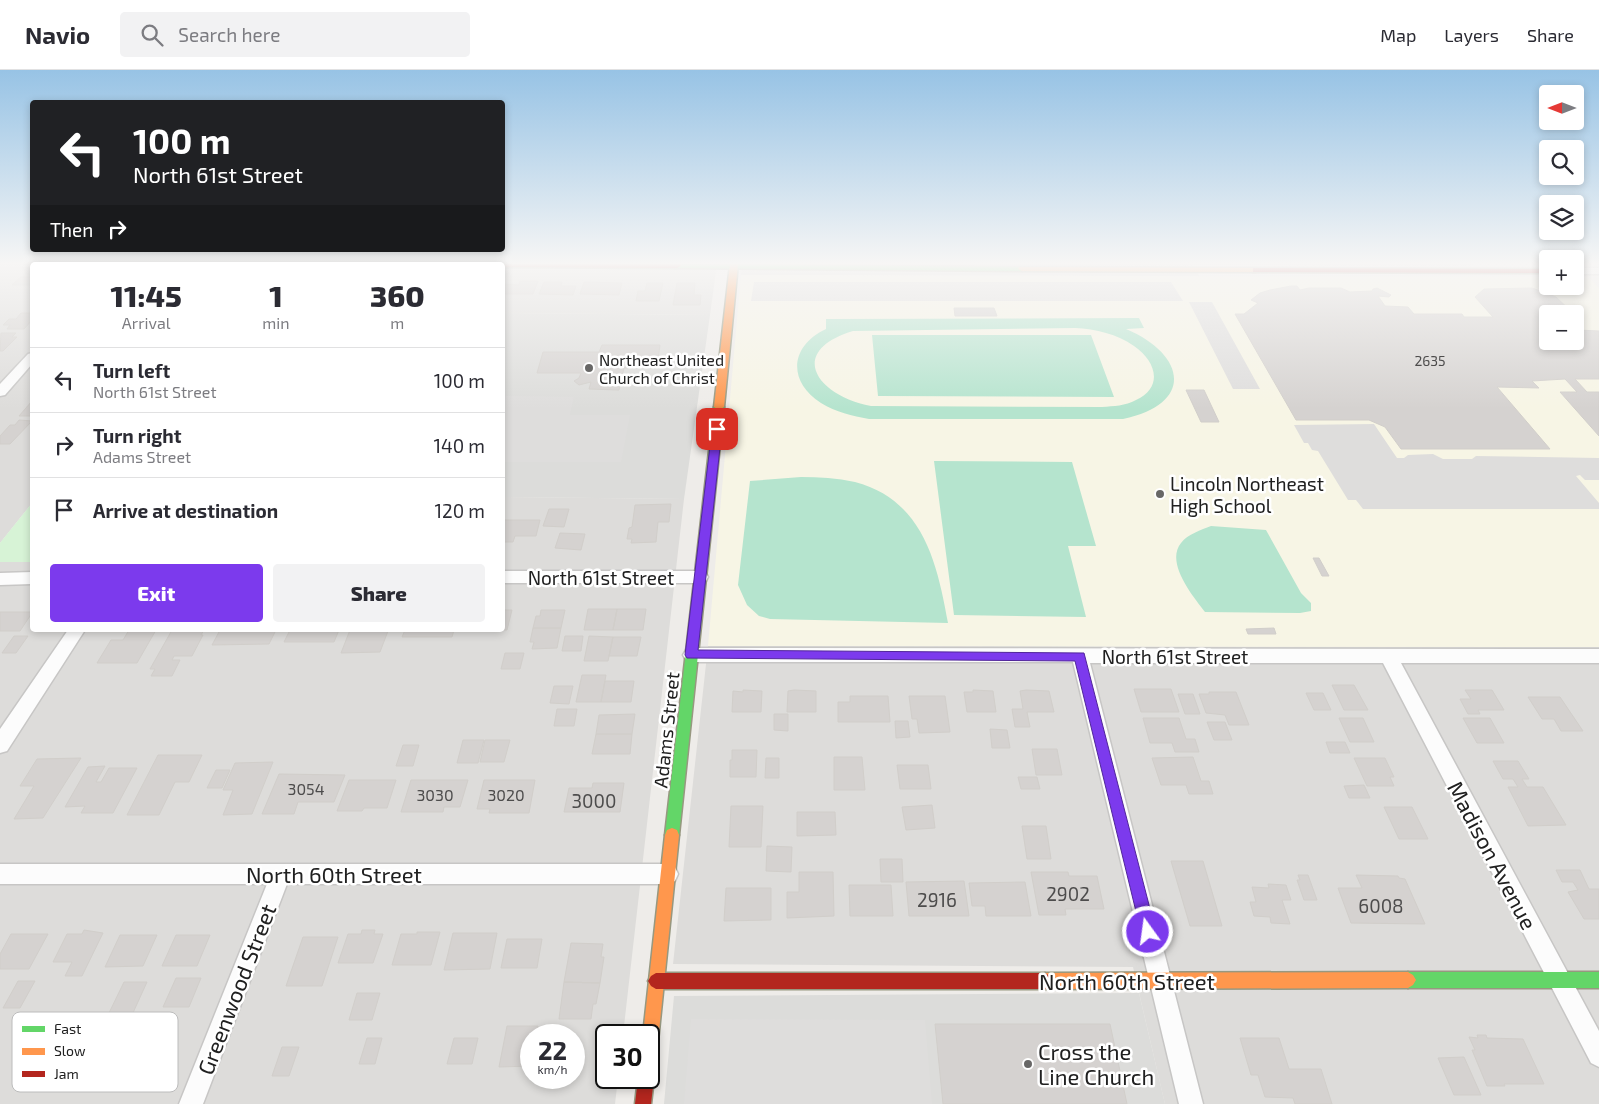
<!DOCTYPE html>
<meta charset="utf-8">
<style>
:root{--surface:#fff;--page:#f2f2f3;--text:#2b2b33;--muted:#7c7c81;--line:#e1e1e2;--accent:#7c3aed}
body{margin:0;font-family:"Exo 2",sans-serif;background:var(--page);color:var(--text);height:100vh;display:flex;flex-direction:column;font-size:19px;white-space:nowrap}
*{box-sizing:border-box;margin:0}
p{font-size:16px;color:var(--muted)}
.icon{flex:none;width:28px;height:28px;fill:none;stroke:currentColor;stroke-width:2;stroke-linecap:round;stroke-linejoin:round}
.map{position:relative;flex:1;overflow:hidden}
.drawer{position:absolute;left:30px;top:192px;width:475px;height:370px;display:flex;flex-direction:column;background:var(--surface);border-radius:5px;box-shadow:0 2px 8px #0003}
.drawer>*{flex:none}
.banner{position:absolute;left:30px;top:30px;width:475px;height:152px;border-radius:5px;box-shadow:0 2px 8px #0003;background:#202124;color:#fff;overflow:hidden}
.needle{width:32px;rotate:270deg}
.tools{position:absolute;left:1539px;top:15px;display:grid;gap:10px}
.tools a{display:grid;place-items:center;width:45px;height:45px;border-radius:5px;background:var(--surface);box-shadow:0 2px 8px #0003;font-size:25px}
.speed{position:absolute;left:520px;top:954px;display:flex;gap:10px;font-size:25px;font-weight:700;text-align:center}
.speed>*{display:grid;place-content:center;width:65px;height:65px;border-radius:50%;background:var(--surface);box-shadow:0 2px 8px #0003;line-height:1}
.speed small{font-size:12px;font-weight:400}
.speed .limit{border:2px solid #111;border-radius:8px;background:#fff;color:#111}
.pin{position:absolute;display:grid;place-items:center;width:42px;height:42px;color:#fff;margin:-21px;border-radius:10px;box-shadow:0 2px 8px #0006}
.me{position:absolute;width:55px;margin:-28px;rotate:346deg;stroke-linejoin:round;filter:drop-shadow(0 0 4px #0008)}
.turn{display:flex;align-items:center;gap:18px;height:105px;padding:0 20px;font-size:22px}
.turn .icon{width:65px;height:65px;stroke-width:2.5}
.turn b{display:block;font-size:35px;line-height:42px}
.then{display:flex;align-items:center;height:48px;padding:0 20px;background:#0003;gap:10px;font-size:19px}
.eta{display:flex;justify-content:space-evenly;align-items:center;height:85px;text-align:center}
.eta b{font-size:30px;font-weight:800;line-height:35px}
.primary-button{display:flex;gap:10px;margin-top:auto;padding:10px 20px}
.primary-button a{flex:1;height:58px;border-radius:5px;background:var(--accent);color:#fff;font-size:20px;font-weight:800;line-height:58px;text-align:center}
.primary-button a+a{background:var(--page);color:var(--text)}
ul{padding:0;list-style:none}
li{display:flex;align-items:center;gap:15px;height:65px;padding:0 20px;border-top:1px solid var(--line)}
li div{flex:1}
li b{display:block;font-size:19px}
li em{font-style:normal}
header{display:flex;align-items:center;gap:30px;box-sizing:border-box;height:70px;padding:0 25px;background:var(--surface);border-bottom:1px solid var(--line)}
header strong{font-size:24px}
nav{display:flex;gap:28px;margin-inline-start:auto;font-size:18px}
.search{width:350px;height:45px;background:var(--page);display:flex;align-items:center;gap:12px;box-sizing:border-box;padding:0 18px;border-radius:5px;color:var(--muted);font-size:19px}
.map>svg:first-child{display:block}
.residential{fill:#dddcda;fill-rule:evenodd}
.education{fill:#f7f5e5;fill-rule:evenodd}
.religious{fill:#dcdcda}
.park{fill:#d7f3d6}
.pitch{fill:#b5e4ce;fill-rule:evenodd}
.parking{fill:#dedddc}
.building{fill:#d5d2d0;stroke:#d1ceca}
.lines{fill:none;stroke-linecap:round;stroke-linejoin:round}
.street-casing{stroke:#c7c6c5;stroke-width:3}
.fast-casing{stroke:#979880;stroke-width:3}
.slow-casing{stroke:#979880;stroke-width:3}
.jam-casing{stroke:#979880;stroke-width:3}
.street{fill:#fcfcfc;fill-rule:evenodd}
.fast{fill:#63d668;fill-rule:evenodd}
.slow{fill:#ff974d;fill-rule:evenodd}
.jam{fill:#b3261e;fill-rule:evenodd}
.route{fill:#7c3aed;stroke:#51269a}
.poi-dot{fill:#686766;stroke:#fff;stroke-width:2}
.labels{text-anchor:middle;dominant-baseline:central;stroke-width:5;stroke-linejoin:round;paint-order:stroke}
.far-number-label{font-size:14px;fill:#4d4c4c}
.far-poi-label{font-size:16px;fill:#202020;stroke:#fff;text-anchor:start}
.number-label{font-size:16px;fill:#4d4c4c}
.poi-label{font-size:19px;fill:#202020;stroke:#fff;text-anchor:start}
.street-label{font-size:19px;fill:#202020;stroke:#fff}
.near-number-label{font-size:19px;fill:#4d4c4c}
.near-street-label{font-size:22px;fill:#202020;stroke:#fff}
.near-poi-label{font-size:22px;fill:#202020;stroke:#fff;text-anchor:start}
.key{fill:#fff;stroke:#bcbcbc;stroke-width:1}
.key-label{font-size:14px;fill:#202020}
</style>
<header>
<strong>Navio</strong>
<div class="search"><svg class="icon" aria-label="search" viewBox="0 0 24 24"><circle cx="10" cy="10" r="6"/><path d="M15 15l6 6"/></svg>Search here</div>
<nav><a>Map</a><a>Layers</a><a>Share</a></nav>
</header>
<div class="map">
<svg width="1599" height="1034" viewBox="0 0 1599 1034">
<rect width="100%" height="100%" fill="#eeece9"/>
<path class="residential" d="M0 194H717L710 245 503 243 502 195H32V433L0 473Z
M742 194H1193L1199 206 741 205Z
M503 427 684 429 623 965H606V1008H618L615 1034H0V491L31 492 32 489V560H502ZM531 965H574V1008H531Z
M708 576 1599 577V1034H1165L1133 897 673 894Z"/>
<path class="education" d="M741 205 1547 207 1548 216H1575V207H1588L1599 218V577L708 576ZM1548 244H1575V271H1548Z"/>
<path class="religious" d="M1193 194H1470L1472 197 1194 195Z
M503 243 710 245 684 429 503 427Z
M1139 923 1165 1034H664L674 926Z"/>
<path class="park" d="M32 433V489L31 492H0V473Z"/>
<path class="pitch" d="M1139 248 1144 258 1126 259C1185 284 1196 333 1123 349H869C852 346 836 342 821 333 787 311 790 276 826 259V249ZM1075 258C1096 259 1117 264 1134 276 1156 291 1164 317 1136 330 1125 336 1114 336 1102 337L871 336C818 326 785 282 853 261Z
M872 265H1091L1114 327 878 326Z
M934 391 1072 392 1096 476H1068L1086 547 954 545Z
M801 407C819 407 837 408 855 412 923 430 937 492 948 553L770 549 759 546 747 535 738 515 750 411Z
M1211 456 1266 460 1301 523 1311 533V541L1300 543 1205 542C1193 526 1165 493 1181 473 1188 464 1201 460 1211 456Z"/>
<path class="parking" d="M754 212H1171L1183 231H751Z
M1189 232H1212L1260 319H1233Z
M503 326 574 327 570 345H630L621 392H503Z
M1374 354 1397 388H1404L1408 385 1433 384 1443 389H1472L1476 386 1599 388V410H1585L1580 405 1576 406 1599 433V439H1363L1356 430H1348L1318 381 1312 380 1308 373H1304L1294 355Z
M691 949 925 950 932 1034H684Z"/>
<path class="building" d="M21 207H32V213L30 215H12Z
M520 211H538L533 224H502L503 214 519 215Z
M544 212H562L561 216H576L573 225 539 224Z
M584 212 622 213 619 225 580 224Z
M647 213H663L659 231H636L638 221H645Z
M677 213H695L694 225H701L700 235H673Z
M1291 216H1297L1300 220 1309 218H1341L1350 222 1372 221 1373 219 1377 218 1391 225 1389 227 1378 226 1385 236 1408 237 1414 244H1462L1464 247H1493L1475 227 1484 219 1532 218 1556 227 1574 244H1548V271H1575V245L1584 254 1578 260 1599 261V309H1575L1587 322H1599V366L1560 322H1577L1565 309 1532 311 1539 318 1497 317 1550 379H1401L1385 357 1369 350H1296L1235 244H1244L1258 233 1251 230 1260 223 1270 220Z
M954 238H994L997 246H955Z
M21 243H32V250L24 259H7L10 255H3L9 249H16Z
M1 263H16L12 267H17L3 281H0Z
M602 275H660L657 297 624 298 619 320 589 319 591 312 579 315 574 311 579 308 581 303H537L543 282H599Z
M1186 320H1204L1219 352H1201Z
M32 331V346H19Z
M19 350 32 351 10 374H0V366L10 355H15Z
M671 434 669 452H658L656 472 631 473 632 469H627L629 458 632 457 635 435Z
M549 439H569L564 457 543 456Z
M502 450H540L536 466H515L513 472H502Z
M560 463 585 464 581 480 555 478Z
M1313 488H1319L1329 506H1322Z
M588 539H617L613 560H584Z
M617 539H646L643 560H613Z
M502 540H512L507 560H470H502Z
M541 540H565L561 558H533L536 546H540Z
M0 542H32V543L20 561H0Z
M533 558H561L557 578 532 579 534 572H530Z
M1274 558 1276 564H1248L1246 559Z
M129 560H156L137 593H97L111 570H123Z
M172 560H204L201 565H203L192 586H174L172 590H180L172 606H151L155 599H150Z
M220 560H276L269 574 212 575Z
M290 560H339L334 572H284Z
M350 560H378L388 561 380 582 341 583Z
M405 560H454L452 567H402Z
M14 566H28L16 583H2Z
M565 566H583L581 581H562Z
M589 566 613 567 608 591H584Z
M613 567H641L637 586H609Z
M505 583H524L520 599H501Z
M582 605H606L601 632H576Z
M605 611H634L631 632H601Z
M1332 615H1354L1368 640H1344Z
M554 616H573L569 634 550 633Z
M1134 619H1171L1179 642H1141Z
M743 620 762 621 761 642H732L733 621 743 622Z
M794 620 816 621V642H787L788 621Z
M973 620 993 621 996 642H967L964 622H973Z
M1026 620 1049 621 1054 642H1027L1030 657H1015L1012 639H1023L1020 621Z
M1465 620H1492L1504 640H1478L1480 644H1468L1460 629H1471Z
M1209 622H1236L1249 655H1229L1225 645 1206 643 1199 624H1209Z
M1306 623H1323L1331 640H1314Z
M1178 624H1193L1200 644H1185Z
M850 626H888L890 652H838V632H850Z
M909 626H945L950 662 919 663 917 649H912Z
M1528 627H1560L1583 661H1561L1554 649H1542Z
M557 639H577L574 656H554Z
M635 644 632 664H596L599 645Z
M774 644H788V661L774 660Z
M1143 648H1179L1186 669H1195L1199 682H1175L1172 673H1150Z
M1339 648H1363L1374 672H1350Z
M1463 648H1490L1504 673H1477Z
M895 651H908L910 667 896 668Z
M1207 652H1225L1232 670H1214Z
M990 659 1007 660 1010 678H992Z
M596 664H632L630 684H592Z
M463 670H484L478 693H457Z
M485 670H510L504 692H480Z
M1326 672H1345L1350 683H1330Z
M403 675H419L413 696H396Z
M1032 679H1057L1062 705H1036Z
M732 680H757L756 707H730V690H732Z
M158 685H202L189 712H175L159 745H127Z
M834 687H862L865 720H834Z
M1193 687 1201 711H1209L1213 724H1189L1186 715H1161L1152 688Z
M81 688 43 748 14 749 34 716H20L37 689Z
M766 688H779V708H765Z
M1354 688H1385L1394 707H1390L1394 716H1367Z
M1493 691H1518L1529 709H1522L1527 717H1543L1566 755 1528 756 1508 717H1518L1513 709H1503Z
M273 692 252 744 223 745 233 720H223L235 693Z
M897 695H928L931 719H900Z
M105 696 96 712H101L109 698H137L113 743H81L85 736 65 737 88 697Z
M216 700H230L222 718H207Z
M279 704 345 705 334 732H298L294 744H262Z
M1018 707H1037L1040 719H1021Z
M349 710H396L387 738H364L362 741H337Z
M411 710H468L460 737H444L443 742H401Z
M484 710H535L529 743H489L490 739H477Z
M593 713H624L620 742H564L569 718H592Z
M1364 715 1370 728H1349L1344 716Z
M932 735 935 758 906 760 902 737Z
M731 736H763L761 777H729Z
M1384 737H1412L1428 769H1399Z
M797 742H835L836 765 797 766Z
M1022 756H1046L1051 789H1027Z
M767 776 792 777 791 802 766 801Z
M880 789H902L903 812H881Z
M1171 791H1203L1222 856H1190Z
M1556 800H1580L1589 819H1599V849H1584L1568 822 1578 820 1573 812H1562Z
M799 802H833L834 846 787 848V822H799Z
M1031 802H1068L1069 806H1097L1104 839H1065L1066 845H1039Z
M1298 805H1308L1317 830H1304L1297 810H1300Z
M1356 805 1398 806 1399 808 1405 809 1425 854 1351 853 1338 818H1362Z
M964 811 969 846H909L906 812Z
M1025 812 1031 846H986L985 836H972L969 813Z
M1268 814 1286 815 1291 830H1282L1290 854 1271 853 1270 847 1254 846 1250 832H1256L1252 817 1269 818Z
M849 815H891L893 846H850Z
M726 818H771V850L724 851Z
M84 860 103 863 82 906H65L72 892H53L67 864H82Z
M362 860H375L374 864H383L373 893H338L348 864H361Z
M417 862H440L431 895H392L401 864H417Z
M453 863H497L490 899 444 900Z
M11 864H48L29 899H0V884Z
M120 865H157L143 896 105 897Z
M176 865H210L197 896H162Z
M303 867H338L322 916H286Z
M507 869H542L537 898H501Z
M571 873 603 874 601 887H604L600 913 564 912Z
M176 908H201L189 937H163Z
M18 911H35L20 938H3Z
M124 912H147L132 945H108Z
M564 912 600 913 596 934H593L591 949H559Z
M357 923H380L372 950H349Z
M935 954H1110L1127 1034H943Z
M507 956H538L537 965H531V996L499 997Z
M1477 965H1486L1487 968 1523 969 1544 1014H1504L1505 1016H1487L1472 980H1475L1469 967 1478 968Z
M367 968H382L375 994H359Z
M454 968H478L472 994H447Z
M1240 968H1279L1289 999H1321L1332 1034H1295L1293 1028 1265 1027 1258 1005H1251Z
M282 977H299L289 1006H272Z
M1464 987 1481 1025H1454L1438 988Z"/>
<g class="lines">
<g class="street-casing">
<path id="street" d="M115 194H126L114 195Z
M1575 198H1599V204H1575Z
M32 283V294L5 325 0 326V314L28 284Z
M502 501H700L706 503 708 507 706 511 700 513H502Z
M32 502V514L0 515V503Z
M68 560H85L7 681 0 683V659Z
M692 578 1599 579V593H1401L1599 961V997L1591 993 1383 593H1090L1203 1034H1179L1073 592H692L686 590 683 585 686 580Z
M0 794H668L675 797 678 804 675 811 668 814H287L203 1034H179L267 814H0Z"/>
</g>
<g class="fast-casing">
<path id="fast" d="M674 194 1022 197 1026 199 1022 201 677 198H674Z
M719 334 724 337 679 765 677 770 672 772 667 770 665 765 714 337Z
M1408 902H1599V918H1408L1403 915 1400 910 1403 905Z"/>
</g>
<g class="slow-casing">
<path id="slow" d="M730 194H738L724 337 719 340 714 337Z
M1019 197 1256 198 1260 200 1256 202 1022 201 1018 199Z
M672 758 677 760 679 765 657 981 655 987 649 989V965H643L665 765 667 760Z
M1408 902 1413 905 1416 910 1413 915 1408 918 1045 919 1040 916 1037 911 1040 906 1045 903Z"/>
</g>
<g class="jam-casing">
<path id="jam" d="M478 194H680L681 196 677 198 502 197V195Z
M1253 198 1548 199V203L1256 202H1253Z
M656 903H1045L1050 906 1053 911 1050 916 1045 919H656L651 916 648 911 651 906Z
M649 1001 652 1002 654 1008 651 1034H635L638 1008H649Z"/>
</g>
<use href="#street" class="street"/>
<use href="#fast" class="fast"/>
<use href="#slow" class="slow"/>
<use href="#jam" class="jam"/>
</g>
<linearGradient id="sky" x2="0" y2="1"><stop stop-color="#97c3e5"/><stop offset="0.57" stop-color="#f7f6f5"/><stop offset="1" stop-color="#f7f6f5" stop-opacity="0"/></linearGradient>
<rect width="1599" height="339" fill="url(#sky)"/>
<path class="route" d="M717 355 722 359 698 580 1084 583 1156 862 1153 868 1148 870 1143 868 1141 862 1075 591 687 588 685 585 712 359Z"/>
<g class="poi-dot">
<circle cx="589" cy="298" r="5"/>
<circle cx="1160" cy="424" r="5"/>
<circle cx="1028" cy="994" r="5"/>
</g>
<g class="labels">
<g class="far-number-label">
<text x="1430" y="290">2635</text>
</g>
<g class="far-poi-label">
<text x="599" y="289">Northeast United<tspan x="599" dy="18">Church of Christ</tspan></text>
</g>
<g class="number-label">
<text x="306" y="718">3054</text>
<text x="435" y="724">3030</text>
<text x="506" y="724">3020</text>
</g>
<g class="poi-label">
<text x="1170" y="413">Lincoln Northeast<tspan x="1170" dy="22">High School</tspan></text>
</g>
<g class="street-label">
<text x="601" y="507">North 61st Street</text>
<text x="1175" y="586">North 61st Street</text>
<text transform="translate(666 660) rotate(-84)">Adams Street</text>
</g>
<g class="near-number-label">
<text x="594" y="730">3000</text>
<text x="1068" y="823">2902</text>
<text x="937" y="829">2916</text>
<text x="1381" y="835">6008</text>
</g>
<g class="near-street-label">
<text transform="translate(1493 785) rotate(62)">Madison Avenue</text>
<text x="334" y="804">North 60th Street</text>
<text x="1127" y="911">North 60th Street</text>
<text transform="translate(236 919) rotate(-69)">Greenwood Street</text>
</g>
<g class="near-poi-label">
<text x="1038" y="981">Cross the<tspan x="1038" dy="25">Line Church</tspan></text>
</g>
</g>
<rect x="12" y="942" width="166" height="80" rx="8" class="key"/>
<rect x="22" y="956" width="23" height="6" fill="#63d668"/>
<rect x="22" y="978" width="23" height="7" fill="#ff974d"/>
<rect x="22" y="1001" width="23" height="6" fill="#b3261e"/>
<g class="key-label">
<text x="54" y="964">Fast</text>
<text x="54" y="986">Slow</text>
<text x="54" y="1009">Jam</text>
</g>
</svg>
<div class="tools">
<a><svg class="needle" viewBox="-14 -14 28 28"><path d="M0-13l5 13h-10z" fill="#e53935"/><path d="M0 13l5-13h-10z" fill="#7c7c81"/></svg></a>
<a><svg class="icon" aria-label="search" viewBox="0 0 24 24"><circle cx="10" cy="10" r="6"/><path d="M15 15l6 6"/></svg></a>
<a><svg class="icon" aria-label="layers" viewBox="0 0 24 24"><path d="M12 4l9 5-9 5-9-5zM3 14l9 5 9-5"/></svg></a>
<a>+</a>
<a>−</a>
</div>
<div class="speed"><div>22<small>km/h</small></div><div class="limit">30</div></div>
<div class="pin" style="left:717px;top:359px;background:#d93025"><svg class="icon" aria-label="arrive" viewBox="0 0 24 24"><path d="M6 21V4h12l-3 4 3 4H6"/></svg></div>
<svg class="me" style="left:1148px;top:862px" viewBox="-20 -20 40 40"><circle r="17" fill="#7c3aed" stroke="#fff" stroke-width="3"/><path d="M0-11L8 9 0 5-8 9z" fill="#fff"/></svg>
<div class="banner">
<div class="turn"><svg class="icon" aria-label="left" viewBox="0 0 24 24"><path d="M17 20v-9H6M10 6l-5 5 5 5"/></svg><div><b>100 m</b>North 61st Street</div></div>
<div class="then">Then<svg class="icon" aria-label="right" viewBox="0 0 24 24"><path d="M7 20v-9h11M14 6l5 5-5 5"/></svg></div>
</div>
<section class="drawer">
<div class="eta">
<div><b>11:45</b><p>Arrival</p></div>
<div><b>1</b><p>min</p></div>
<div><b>360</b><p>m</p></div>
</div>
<ul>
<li><svg class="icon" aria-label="left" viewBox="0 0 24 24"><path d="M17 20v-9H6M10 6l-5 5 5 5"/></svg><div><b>Turn left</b><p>North 61st Street</p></div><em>100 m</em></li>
<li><svg class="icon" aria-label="right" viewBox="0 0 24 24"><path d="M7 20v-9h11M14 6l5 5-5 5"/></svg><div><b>Turn right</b><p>Adams Street</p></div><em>140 m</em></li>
<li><svg class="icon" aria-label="arrive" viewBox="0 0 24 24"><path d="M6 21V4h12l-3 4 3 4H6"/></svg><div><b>Arrive at destination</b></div><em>120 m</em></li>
</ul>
<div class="primary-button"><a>Exit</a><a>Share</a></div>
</section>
</div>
